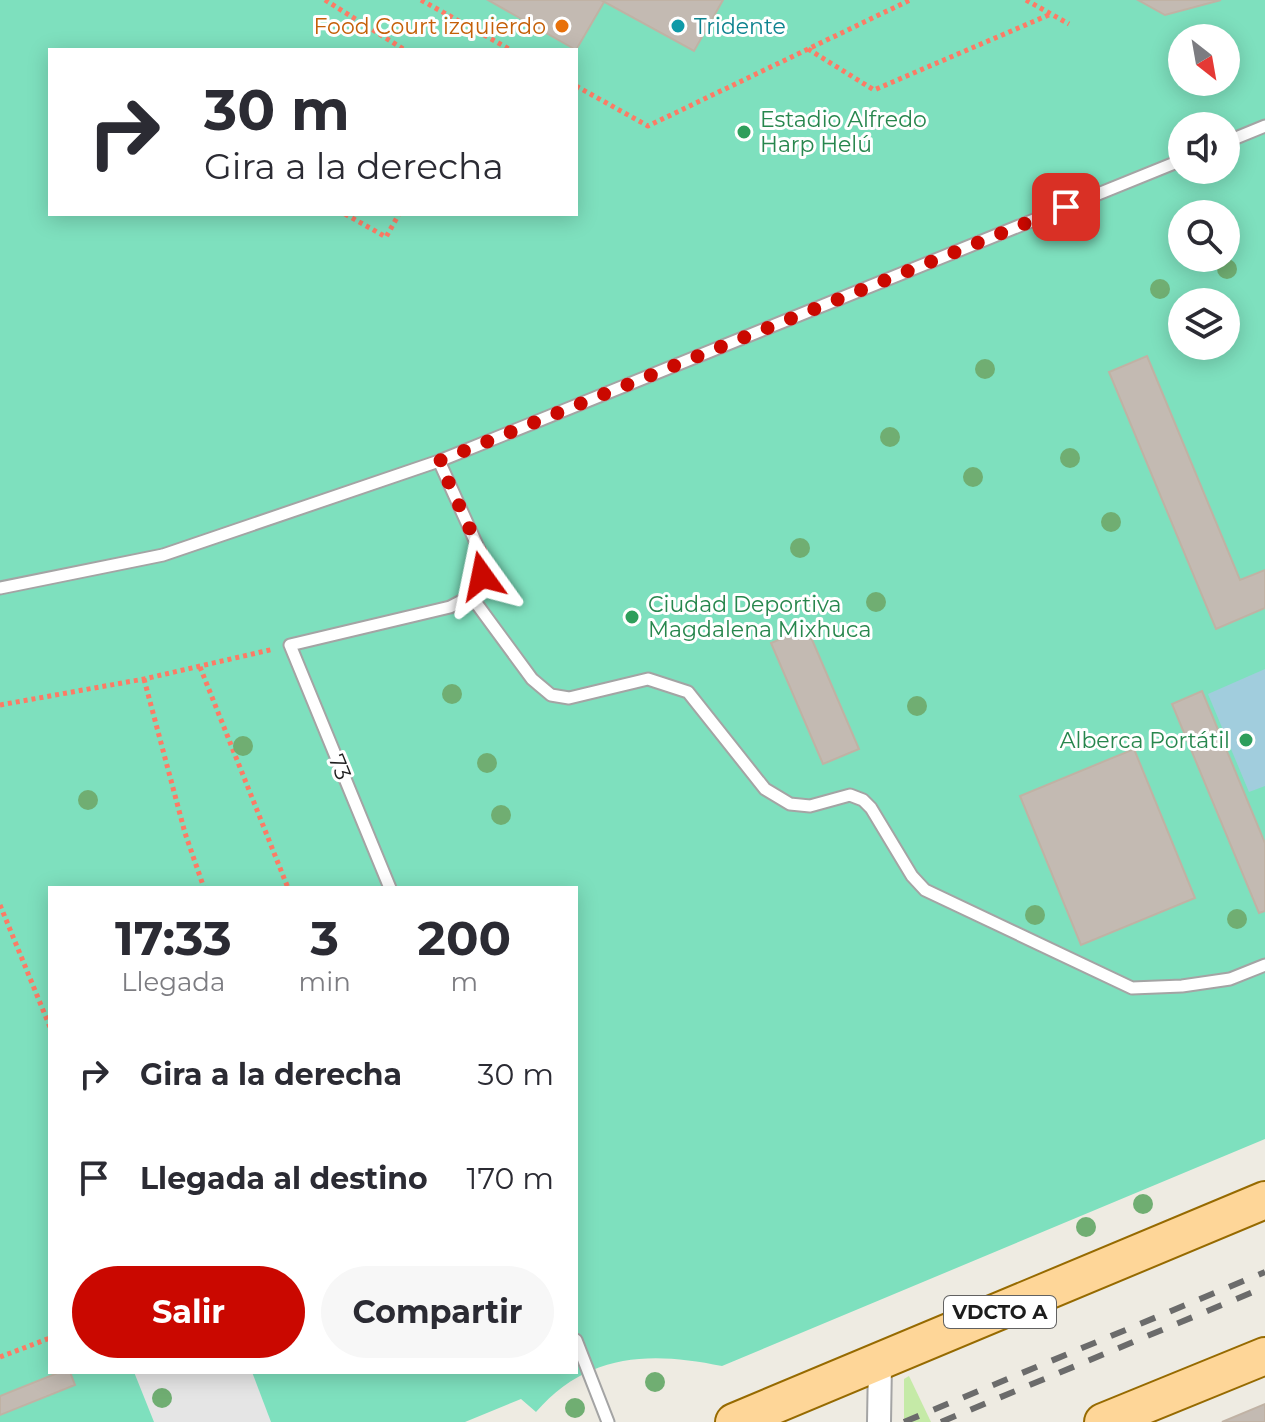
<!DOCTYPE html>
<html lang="es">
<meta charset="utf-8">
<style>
:root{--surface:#fff;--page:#f7f7f7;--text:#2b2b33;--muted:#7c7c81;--accent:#ca0800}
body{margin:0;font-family:Montserrat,sans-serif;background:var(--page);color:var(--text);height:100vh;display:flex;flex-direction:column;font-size:30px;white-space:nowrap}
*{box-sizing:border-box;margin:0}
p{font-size:26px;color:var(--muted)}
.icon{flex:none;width:44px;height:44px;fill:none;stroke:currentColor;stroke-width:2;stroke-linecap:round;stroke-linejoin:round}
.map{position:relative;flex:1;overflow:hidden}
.sheet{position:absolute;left:48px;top:886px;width:530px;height:488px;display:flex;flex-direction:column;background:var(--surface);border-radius:0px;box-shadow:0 4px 20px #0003}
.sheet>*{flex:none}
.guide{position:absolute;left:48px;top:48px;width:530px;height:168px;border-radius:0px;box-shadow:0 4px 20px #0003;background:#fff;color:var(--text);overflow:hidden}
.needle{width:52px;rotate:149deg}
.buttons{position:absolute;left:1168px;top:24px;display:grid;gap:16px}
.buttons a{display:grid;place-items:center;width:72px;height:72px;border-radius:50%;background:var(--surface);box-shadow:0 4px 20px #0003;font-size:40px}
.pin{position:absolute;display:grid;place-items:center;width:68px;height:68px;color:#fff;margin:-34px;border-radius:16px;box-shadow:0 4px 12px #0006}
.me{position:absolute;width:88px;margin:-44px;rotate:348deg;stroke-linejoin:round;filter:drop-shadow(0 0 6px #0008)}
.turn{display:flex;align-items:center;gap:28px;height:168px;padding:0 24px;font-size:36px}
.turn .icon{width:104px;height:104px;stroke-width:2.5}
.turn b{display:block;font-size:56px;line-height:68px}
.eta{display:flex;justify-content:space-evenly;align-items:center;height:136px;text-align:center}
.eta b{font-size:48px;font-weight:700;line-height:56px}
.primary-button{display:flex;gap:16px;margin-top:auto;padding:16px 24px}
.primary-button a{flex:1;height:92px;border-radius:48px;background:var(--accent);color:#fff;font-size:32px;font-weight:700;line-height:92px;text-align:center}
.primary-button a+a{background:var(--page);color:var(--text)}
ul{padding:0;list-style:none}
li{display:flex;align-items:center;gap:24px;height:104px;padding:0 24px}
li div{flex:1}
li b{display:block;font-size:30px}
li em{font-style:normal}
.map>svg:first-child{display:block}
.grass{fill:#c5eaa7}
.pitch{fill:#7ee0be;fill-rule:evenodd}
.parking{fill:#e5e5e5}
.water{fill:#a1cddd}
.building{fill:#c3bab2;stroke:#c0b2a4;stroke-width:2}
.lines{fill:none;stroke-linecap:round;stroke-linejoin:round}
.lane-casing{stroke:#a4a4a4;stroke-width:15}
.street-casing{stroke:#a4a4a4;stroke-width:26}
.primary-casing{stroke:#966a00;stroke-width:40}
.path{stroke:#fd7b65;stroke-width:5;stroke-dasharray:4 4;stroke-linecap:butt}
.lane{stroke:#fff;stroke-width:11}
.street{stroke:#fff;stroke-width:22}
.primary{stroke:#fed698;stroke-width:36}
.rail{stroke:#6b6b6b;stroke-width:6;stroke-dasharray:16 16;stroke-linecap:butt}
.tree{fill:#70ae72}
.route{stroke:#ca0800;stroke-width:14;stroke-dasharray:0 25.2}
.food-dot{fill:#e8710a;stroke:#fff;stroke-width:3}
.culture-dot{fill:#0f9aa8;stroke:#fff;stroke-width:3}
.leisure-dot{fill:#2e9e5b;stroke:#fff;stroke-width:3}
.labels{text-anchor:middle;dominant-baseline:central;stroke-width:6;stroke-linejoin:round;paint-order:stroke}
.shield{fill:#fff;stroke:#616161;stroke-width:2}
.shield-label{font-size:20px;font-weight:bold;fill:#1d1d1d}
.food-label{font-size:22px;fill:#c56008;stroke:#fff;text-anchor:end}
.culture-label{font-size:22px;fill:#0d838f;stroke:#fff;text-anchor:start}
.leisure-label{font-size:22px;fill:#27864d;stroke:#fff;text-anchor:start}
.street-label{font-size:22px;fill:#1d1d1d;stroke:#fff}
</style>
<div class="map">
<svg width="1265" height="1422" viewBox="0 0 1265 1422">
<rect width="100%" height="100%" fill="#eeebe2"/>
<path class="grass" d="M909 1376 931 1422H904V1379Z"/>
<path class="pitch" d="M0 0H1265V1139L722 1366C650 1351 587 1353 536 1412L521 1399 465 1422H0ZM1182 38H1226V82H1182ZM50 50H576V214H50ZM1182 126H1226V170H1182ZM1182 214H1226V258H1182ZM1182 302H1226V346H1182ZM50 888H576V1372H50Z"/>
<path class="parking" d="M134 1372H252L271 1422H154Z"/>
<path class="water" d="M1265 669V786L1249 792 1208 694Z"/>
<path class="building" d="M488 0H601L604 2 576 50Z
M601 0H723L694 51Z
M1138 0H1221L1165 15Z
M1147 356 1240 580 1265 570V608L1216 629 1109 372Z
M807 628 859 749 823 764 771 643Z
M1202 691 1265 843V911L1259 913 1172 704Z
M1134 749 1195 898 1081 945 1020 796Z
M60 1372H70L75 1385 0 1415V1396Z
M1265 1404V1422H1222Z"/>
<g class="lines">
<g class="lane-casing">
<path id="lane" d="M1226 142 1265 126
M0 588 163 555 439 461 1182 160
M471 596 532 679 551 695 569 698 648 679 688 692 765 789 790 804 810 806 850 795 863 800 871 808 912 876 925 890 1132 988 1182 986 1230 979 1265 965
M390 888 290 645 450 607 471 596 482 576V556L439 461
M576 1340 608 1422"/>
</g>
<g class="street-casing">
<path id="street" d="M879 1422 880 1363"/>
</g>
<g class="primary-casing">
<path id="primary" d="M734 1422 1265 1200
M1103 1422 1265 1356"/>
</g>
<path class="path" d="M325 0 405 50
M421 0 511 50
M1026 0 1069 24
M808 49 874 90 1051 14
M576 86 648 126 910 0
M345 214 386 237 399 214
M200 667 288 888
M144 679 185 833 204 888
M0 705 144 679 274 649
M0 905 50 1027
M0 1357 50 1338"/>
<use href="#lane" class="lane"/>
<use href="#street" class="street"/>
<use href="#primary" class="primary"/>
<path class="rail" d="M904 1422 1265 1272
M941 1422 1265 1287"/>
</g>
<g class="tree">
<circle cx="1227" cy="269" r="10"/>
<circle cx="1160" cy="289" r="10"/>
<circle cx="985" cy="369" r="10"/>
<circle cx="890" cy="437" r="10"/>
<circle cx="1070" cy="458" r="10"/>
<circle cx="973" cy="477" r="10"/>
<circle cx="1111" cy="522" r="10"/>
<circle cx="800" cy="548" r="10"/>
<circle cx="876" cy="602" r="10"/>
<circle cx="452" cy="694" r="10"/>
<circle cx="917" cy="706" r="10"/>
<circle cx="243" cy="746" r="10"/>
<circle cx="487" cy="763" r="10"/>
<circle cx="88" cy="800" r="10"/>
<circle cx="501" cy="815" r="10"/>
<circle cx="1035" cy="915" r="10"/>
<circle cx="1237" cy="919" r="10"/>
<circle cx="1143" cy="1204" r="10"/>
<circle cx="1086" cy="1227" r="10"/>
<circle cx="655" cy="1382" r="10"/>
<circle cx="162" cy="1398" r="10"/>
<circle cx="575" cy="1408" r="10"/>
</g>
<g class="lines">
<path class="route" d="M482 576V556L439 461 1066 207"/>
</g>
<circle class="food-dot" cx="562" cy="26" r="8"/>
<circle class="culture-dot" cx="678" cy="26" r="8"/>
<g class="leisure-dot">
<circle cx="744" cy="132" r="8"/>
<circle cx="632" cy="617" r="8"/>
<circle cx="1246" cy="740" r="8"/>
</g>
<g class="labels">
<rect class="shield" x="944" y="1296" width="112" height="32" rx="6"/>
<g class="shield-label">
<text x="1000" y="1312">VDCTO A</text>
</g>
<g class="food-label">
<text x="546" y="26">Food Court izquierdo</text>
</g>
<g class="culture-label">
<text x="694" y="26">Tridente</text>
</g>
<g class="leisure-label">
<text x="760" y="119">Estadio Alfredo<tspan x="760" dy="25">Harp Helú</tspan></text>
<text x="648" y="604">Ciudad Deportiva<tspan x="648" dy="25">Magdalena Mixhuca</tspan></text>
<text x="1230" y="740" text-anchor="end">Alberca Portátil</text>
</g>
<g class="street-label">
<text transform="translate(340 767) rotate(68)">73</text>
</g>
</g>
</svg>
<div class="buttons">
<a><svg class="needle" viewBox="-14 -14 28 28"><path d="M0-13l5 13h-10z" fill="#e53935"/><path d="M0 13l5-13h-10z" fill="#7c7c81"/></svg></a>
<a><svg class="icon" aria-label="sound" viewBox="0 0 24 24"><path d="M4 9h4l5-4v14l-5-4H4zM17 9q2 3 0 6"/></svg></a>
<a><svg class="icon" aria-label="search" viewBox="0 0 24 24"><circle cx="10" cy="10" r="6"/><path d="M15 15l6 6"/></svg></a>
<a><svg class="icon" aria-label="layers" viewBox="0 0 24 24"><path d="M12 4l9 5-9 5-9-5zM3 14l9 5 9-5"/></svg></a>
</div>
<div class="pin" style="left:1066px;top:207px;background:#d93025"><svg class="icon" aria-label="arrive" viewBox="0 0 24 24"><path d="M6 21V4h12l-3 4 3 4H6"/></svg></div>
<svg class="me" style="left:482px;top:576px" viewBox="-20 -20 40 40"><path d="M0-17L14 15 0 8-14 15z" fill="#ca0800" stroke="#fff" stroke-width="4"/></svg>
<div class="guide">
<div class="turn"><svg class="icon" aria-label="right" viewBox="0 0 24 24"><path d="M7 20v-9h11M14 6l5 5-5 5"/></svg><div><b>30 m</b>Gira a la derecha</div></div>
</div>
<section class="sheet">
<div class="eta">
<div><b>17:33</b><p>Llegada</p></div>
<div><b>3</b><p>min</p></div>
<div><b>200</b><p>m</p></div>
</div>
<ul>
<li><svg class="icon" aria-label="right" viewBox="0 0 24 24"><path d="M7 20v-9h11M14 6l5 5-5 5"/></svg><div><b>Gira a la derecha</b></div><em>30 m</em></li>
<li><svg class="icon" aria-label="arrive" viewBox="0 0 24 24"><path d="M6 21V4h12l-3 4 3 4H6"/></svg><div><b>Llegada al destino</b></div><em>170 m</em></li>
</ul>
<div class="primary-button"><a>Salir</a><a>Compartir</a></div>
</section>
</div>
